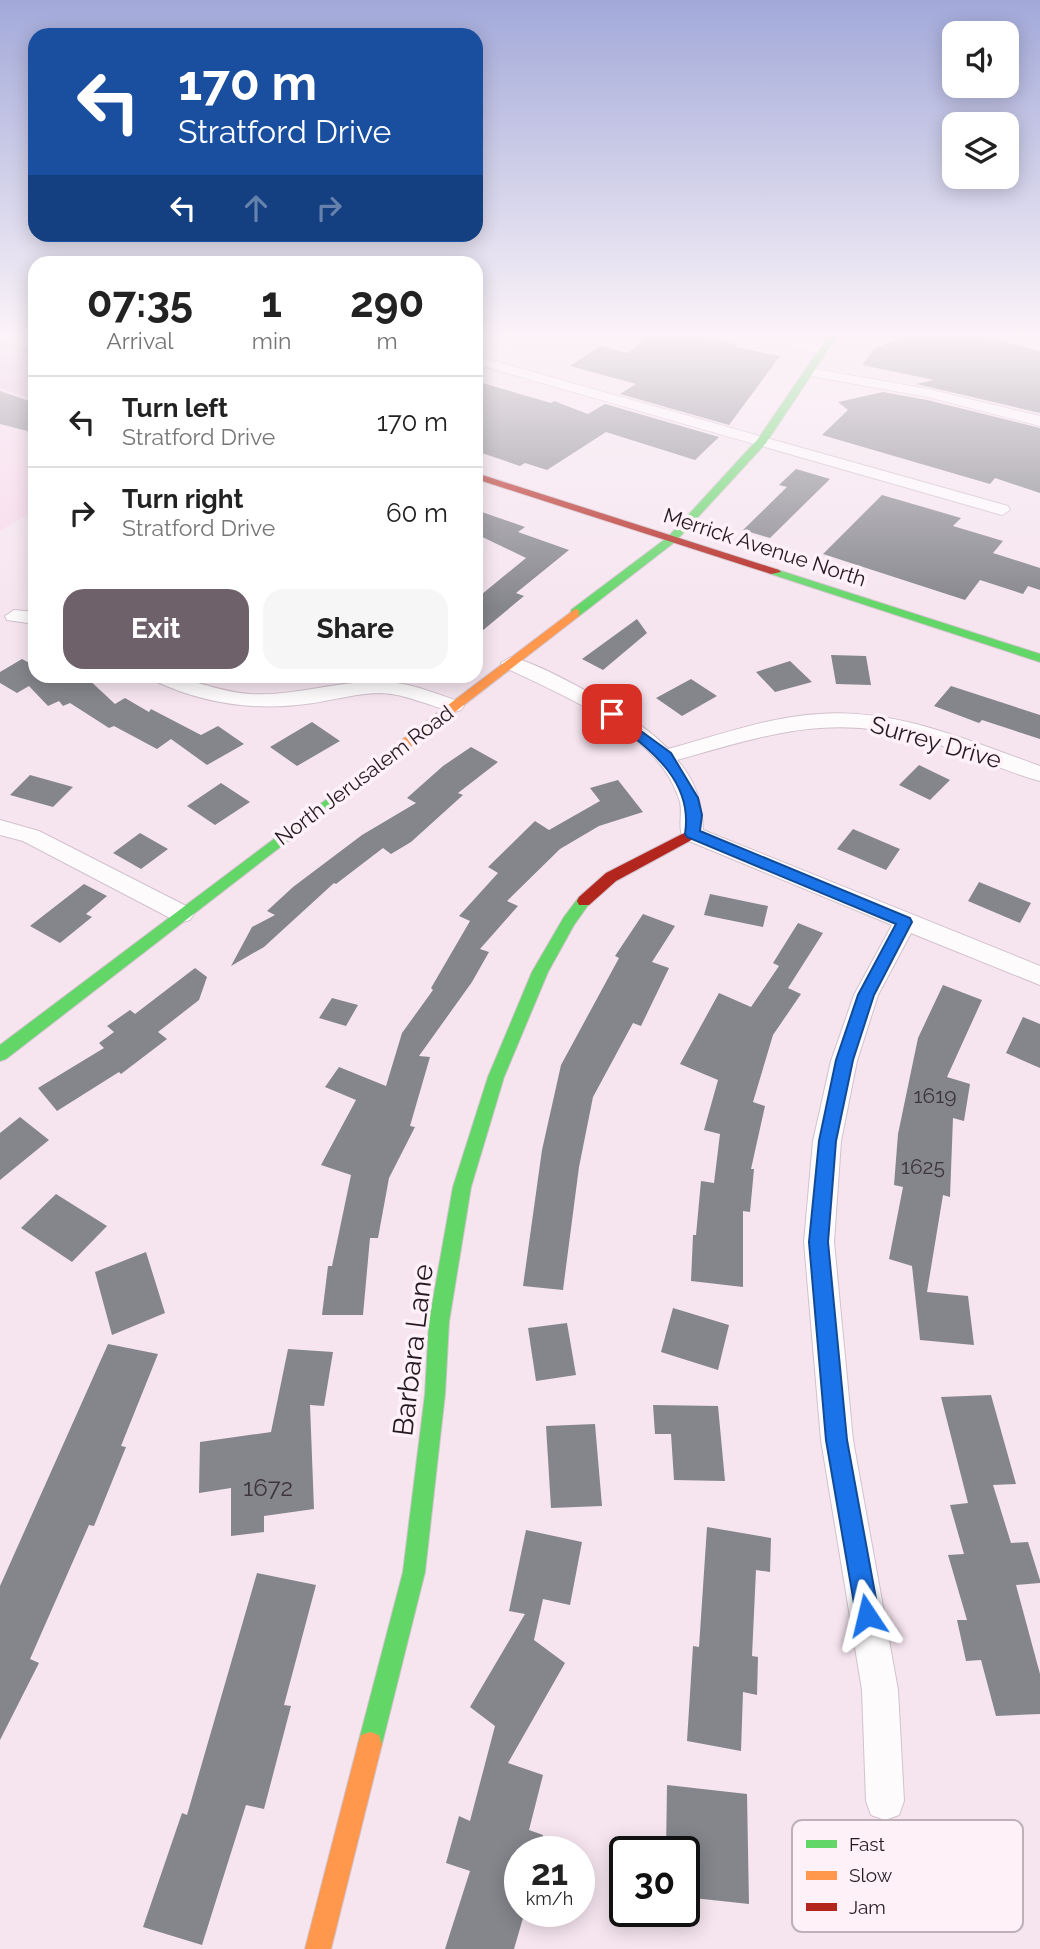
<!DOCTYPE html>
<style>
:root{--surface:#fff;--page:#f6f6f6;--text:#222;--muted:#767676;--line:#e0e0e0;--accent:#6f616a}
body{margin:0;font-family:Raleway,sans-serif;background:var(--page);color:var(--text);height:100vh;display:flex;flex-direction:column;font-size:26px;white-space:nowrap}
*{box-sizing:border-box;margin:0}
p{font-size:23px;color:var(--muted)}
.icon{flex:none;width:38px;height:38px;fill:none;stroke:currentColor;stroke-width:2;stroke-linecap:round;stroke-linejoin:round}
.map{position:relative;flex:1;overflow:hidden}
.side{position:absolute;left:28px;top:256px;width:455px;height:427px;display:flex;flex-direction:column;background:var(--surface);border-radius:21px;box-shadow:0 4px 18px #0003}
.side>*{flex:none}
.top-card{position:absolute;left:28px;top:28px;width:455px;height:214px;border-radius:21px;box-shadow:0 4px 18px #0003;background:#1a4fa0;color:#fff;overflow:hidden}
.controls{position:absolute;left:942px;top:21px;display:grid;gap:14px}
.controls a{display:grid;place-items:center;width:77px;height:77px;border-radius:14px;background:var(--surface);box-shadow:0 4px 18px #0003;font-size:35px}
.speed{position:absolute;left:504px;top:1836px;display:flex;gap:14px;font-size:35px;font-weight:700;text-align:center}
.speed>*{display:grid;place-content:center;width:91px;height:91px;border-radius:50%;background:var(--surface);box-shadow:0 4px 18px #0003;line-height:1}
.speed small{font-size:18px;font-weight:400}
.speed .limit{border:4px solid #111;border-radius:10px;background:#fff;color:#111}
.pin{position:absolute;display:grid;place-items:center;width:60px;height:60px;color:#fff;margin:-30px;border-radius:14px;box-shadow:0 4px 10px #0006}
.me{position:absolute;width:77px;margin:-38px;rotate:350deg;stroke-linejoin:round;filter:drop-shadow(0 0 5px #0008)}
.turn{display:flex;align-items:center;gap:24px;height:147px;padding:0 35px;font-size:32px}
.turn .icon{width:91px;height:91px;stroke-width:2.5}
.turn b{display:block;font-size:49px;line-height:60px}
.lanes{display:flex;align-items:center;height:66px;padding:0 35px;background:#0003;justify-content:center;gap:35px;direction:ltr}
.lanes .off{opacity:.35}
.eta{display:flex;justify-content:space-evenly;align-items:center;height:119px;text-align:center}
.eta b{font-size:42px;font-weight:700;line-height:49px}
.cta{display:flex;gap:14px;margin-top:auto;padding:14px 35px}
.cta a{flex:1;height:80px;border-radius:21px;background:var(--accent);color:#fff;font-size:28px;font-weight:700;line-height:80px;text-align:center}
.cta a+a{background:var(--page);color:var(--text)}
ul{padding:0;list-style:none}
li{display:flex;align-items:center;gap:21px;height:91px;padding:0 35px;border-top:2px solid var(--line)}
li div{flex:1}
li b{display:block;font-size:26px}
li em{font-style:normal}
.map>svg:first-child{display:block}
.built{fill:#f7d9eb}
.green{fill:#e7bfd7}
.building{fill:#85868c}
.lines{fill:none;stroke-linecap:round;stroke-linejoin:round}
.street-casing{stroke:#d1c2cb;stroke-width:2}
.fast-casing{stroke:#d1c2cb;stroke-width:2}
.slow-casing{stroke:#d1c2cb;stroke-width:2}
.jam-casing{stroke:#d1c2cb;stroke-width:2}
.street{fill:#fefbfd;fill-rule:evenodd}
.fast{fill:#63d668;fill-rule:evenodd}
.slow{fill:#ff974d;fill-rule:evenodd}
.jam{fill:#b3261e;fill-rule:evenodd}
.route{fill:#1a73e8;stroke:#114b97;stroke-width:2}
.labels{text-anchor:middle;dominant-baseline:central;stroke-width:7;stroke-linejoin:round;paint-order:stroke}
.far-street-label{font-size:21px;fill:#261a22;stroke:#fef1f8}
.number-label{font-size:21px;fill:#3e353c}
.street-label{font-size:24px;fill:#261a22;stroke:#fef1f8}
.near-number-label{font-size:24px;fill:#3e353c}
.near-street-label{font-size:28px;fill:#261a22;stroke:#fef1f8}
.key{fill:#fef1f8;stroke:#bdb0b8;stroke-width:2}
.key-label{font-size:19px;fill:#261a22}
</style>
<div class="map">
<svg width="1040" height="1949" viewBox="0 0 1040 1949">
<rect width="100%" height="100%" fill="#f6e5ef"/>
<path class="built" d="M0 340 35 351V510L0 531Z"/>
<path class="green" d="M0 340 35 351V400L0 388Z"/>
<path class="building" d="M650 335H700L738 345 735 347 780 356 729 425 620 394 636 384 570 366 600 346 628 353Z
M908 335H975L1040 351V413L916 384 934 380 862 365 874 349Z
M476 381 551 403 554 401 588 414 605 404 719 437 695 460 606 432 547 470 525 463 520 466 476 451Z
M0 391 35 403V433L0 424Z
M883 392 927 400 1040 428V493L995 478 990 484 822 435 848 410 838 402Z
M796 469 830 479 770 538 743 530 787 487 779 485Z
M882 495 961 518 953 526 1003 541 993 553 1040 568V590L1028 586 1023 594 980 580 965 600 823 554Z
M476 510 525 527 518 532 569 550 516 593 524 596 476 636V599L526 558 476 534Z
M637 619 647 633 603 670 582 659Z
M831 655 866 656 871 685 836 684Z
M22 659 35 666V676H85L115 704 125 698 149 712 151 709 201 735 218 726 244 744 207 765 171 739 157 749 114 726 109 728 70 703 63 706 59 701 48 706 29 686 17 693 0 683V672Z
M790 661 812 682 775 692 756 672Z
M691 679 717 696 682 716 656 698Z
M951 686 1040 715V739L982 720 979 723 934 706Z
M312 722 340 741 297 766 270 747Z
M471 747 498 762 458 793 463 795 411 842 391 854 383 848 336 884 334 883 264 947 231 966 252 927 275 915 267 911 293 887 362 835 416 803 407 798 443 766Z
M919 765 950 780 930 800 899 785Z
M30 775 73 787 53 807 10 795Z
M618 780 643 812 599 826 560 849 507 901 518 906 480 949 489 952 472 982 419 1056 430 1057 410 1126 415 1127 389 1178 378 1238H370L363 1315H322L328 1266H332L351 1175 321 1165 356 1100 325 1087 339 1067 386 1086 402 1033 433 990 431 988 470 921 459 916 498 873 488 867 535 821 549 830 600 801 590 788Z
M221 783 250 802 215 825 187 806Z
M853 829 900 849 886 870 837 849Z
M140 833 168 849 141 869 113 853Z
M979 882 1031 903 1020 923 968 901Z
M84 884 107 896 86 914 92 917 60 943 30 926Z
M710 894 768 906 763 927 704 915Z
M643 914 675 926 652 962 669 968 641 1026 633 1023 593 1097 579 1167 563 1290 523 1286 542 1150 561 1065 619 958 615 956Z
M798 923 823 933 788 988 801 994 773 1035 753 1102 765 1106 751 1169H754L750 1212 743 1211V1287L691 1281 693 1235H696L701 1181 714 1183 720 1134 704 1130 718 1080 680 1064 719 993 751 1007 779 966 773 963Z
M195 968 207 977 199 1000 158 1032 167 1039 121 1074 119 1072 57 1111 38 1088 104 1048 99 1043 114 1032 107 1026 130 1010 135 1014Z
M943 985 982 1000 947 1077 970 1084 964 1121 953 1118 950 1197 943 1195 927 1292 968 1296 974 1345 920 1340 912 1266 889 1259 903 1187 894 1185 898 1134 918 1038Z
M332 998 358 1005 346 1026 319 1018Z
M1023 1017 1040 1024V1068L1006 1053Z
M20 1117 49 1140 0 1180V1133Z
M56 1194 107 1226 72 1262 21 1228Z
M146 1252 165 1313 112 1335 95 1272Z
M673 1308 729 1325 718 1370 661 1352Z
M567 1323 576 1375 536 1381 528 1328Z
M108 1344 158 1354 121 1446 126 1447 94 1526 89 1525 30 1659 39 1663 0 1740V1586Z
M288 1349 333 1352 324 1406 310 1405 314 1509 264 1516V1532L231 1536V1488L199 1493 200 1442 271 1432Z
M991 1395 1016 1484 993 1485 1011 1543 1028 1542 1040 1580V1583L1016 1585 1040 1674V1714L996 1716 981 1660 966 1661 957 1620H967L948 1555 964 1554 950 1505 968 1503 941 1397Z
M653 1405 718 1406 725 1481 674 1480 671 1434H655Z
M595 1424 602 1506 551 1508 546 1426Z
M707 1527 771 1538 770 1572 756 1570 752 1656 758 1657 757 1695 743 1692 741 1751 687 1741 693 1646 699 1647Z
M526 1530 582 1542 570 1605 543 1599 534 1640 565 1663 508 1763 543 1775 529 1830 543 1835 540 1852H520V1916L523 1918 514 1949H445L470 1871 446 1863 459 1816 470 1821 495 1726 470 1707 525 1614 509 1611Z
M257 1573 316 1585 284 1705 291 1706 264 1809 246 1805 202 1945 143 1927 182 1813 187 1815Z
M667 1785 747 1794 749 1904 684 1897V1852H666Z"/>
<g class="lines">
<g class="street-casing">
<path id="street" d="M753 335H777L829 348 831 351 824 355Z
M1026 335H1040V341L1028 338Z
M476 356 1008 506 1010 510 1002 515 476 364Z
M810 368 928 389 1040 416V426L928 397 805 375V369Z
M14 610 35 612V624L7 620 5 616Z
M511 657C548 666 643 720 668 749 717 736 767 717 819 714 896 708 969 741 1040 766V781C1000 770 963 751 924 740 831 712 766 735 677 760 696 781 702 803 703 830L1040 966V985L911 933 878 995 857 1061 841 1141 834 1242 853 1440 898 1690 904 1801 899 1815 885 1820 871 1815 866 1801 862 1690 821 1440 804 1242 813 1141 831 1061 854 995 892 925 684 839C677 828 683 815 680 802 678 795 673 784 669 777 638 725 557 693 504 667L501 663Z
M150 676C181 673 215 692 250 694 295 697 338 680 383 682 410 682 436 694 461 702L464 706 461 710 454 712C430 706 406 694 381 693 355 693 331 701 306 704 253 711 201 703 153 680Z
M0 820 39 831 190 908 194 914 190 920 182 922 174 920 23 841 0 835Z"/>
</g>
<g class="fast-casing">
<path id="fast" d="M829 335H838L766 443 676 541 579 616H571V610L668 537 758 439Z
M775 569 1040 654V662L771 574V570Z
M371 766 376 767 378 770 376 773 6 1059 0 1061V1045Z
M584 896 591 901 574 925 548 972 504 1077 471 1187 449 1322 445 1394 425 1572 382 1744 379 1753 370 1756 361 1753 358 1744 403 1572 425 1394 429 1322 453 1187 488 1077 532 972 564 917 579 897Z"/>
</g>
<g class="slow-casing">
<path id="slow" d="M575 609 579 610V616L376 773H366L364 770 366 767Z
M370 1732 379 1735 382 1744 331 1949H305L358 1744 361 1735Z"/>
</g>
<g class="jam-casing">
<path id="jam" d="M476 473 779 570 781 572 771 574 476 479Z
M692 829 697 831 699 834 697 837 616 881 589 905H579L577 901 579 897 606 873Z"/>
</g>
<use href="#street" class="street"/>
<use href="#fast" class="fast"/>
<use href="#slow" class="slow"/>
<use href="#jam" class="jam"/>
</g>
<linearGradient id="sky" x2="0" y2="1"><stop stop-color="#a2a9d9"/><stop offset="0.55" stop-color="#fbf3f8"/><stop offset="1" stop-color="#fbf3f8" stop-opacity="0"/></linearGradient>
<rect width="1040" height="608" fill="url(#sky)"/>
<path class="route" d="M612 710 671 753 698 798 702 815 700 831 910 918 912 922 874 995 853 1060 836 1141 828 1242 847 1440 879 1615 875 1623 867 1626 859 1623 856 1615 826 1440 809 1242 819 1141 836 1060 858 995 896 924 687 837 685 834C694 778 646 747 608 717L606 714Z"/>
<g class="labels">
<g class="far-street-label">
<text transform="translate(765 547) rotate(18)">Merrick Avenue North</text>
<text transform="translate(364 775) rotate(-37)">North Jerusalem Road</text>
</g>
<g class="number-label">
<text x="935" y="1095">1619</text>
<text x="923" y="1166">1625</text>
</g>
<g class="street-label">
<text transform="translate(936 742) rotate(16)">Surrey Drive</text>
</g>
<g class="near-number-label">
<text x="268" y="1487">1672</text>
</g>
<g class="near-street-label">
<text transform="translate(413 1350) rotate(-83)">Barbara Lane</text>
</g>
</g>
<rect x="792" y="1820" width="231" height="112" rx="10" class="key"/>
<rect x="806" y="1840" width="31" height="8" fill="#63d668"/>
<rect x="806" y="1871" width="31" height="9" fill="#ff974d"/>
<rect x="806" y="1903" width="31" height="8" fill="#b3261e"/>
<g class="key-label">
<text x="849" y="1851">Fast</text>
<text x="849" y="1882">Slow</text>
<text x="849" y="1914">Jam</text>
</g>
</svg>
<div class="controls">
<a><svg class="icon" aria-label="sound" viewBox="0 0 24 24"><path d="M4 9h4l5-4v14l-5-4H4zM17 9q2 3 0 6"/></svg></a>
<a><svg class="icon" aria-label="layers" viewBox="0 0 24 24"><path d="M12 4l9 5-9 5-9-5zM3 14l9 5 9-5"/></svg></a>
</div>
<div class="speed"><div>21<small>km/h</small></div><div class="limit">30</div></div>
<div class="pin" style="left:612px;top:714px;background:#d93025"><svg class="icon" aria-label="arrive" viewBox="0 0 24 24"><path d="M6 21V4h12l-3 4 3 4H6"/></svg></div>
<svg class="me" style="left:867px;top:1615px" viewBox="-20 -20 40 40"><path d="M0-17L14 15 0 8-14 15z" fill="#1a73e8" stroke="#fff" stroke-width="4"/></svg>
<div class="top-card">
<div class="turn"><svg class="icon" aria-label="left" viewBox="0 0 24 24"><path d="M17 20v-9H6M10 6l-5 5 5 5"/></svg><div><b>170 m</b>Stratford Drive</div></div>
<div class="lanes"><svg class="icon" aria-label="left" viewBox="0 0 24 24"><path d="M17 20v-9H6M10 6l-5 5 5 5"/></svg><svg class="icon off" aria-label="ahead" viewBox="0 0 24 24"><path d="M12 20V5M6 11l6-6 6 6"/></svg><svg class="icon off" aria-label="right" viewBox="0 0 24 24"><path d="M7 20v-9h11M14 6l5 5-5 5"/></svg></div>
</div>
<section class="side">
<div class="eta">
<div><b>07:35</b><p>Arrival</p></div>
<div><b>1</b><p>min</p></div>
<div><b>290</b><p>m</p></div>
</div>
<ul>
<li><svg class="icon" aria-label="left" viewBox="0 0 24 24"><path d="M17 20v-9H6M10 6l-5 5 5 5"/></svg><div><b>Turn left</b><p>Stratford Drive</p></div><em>170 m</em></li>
<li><svg class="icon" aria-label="right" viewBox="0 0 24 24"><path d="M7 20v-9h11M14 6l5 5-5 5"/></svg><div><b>Turn right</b><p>Stratford Drive</p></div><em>60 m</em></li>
</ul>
<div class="cta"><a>Exit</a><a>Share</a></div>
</section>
</div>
